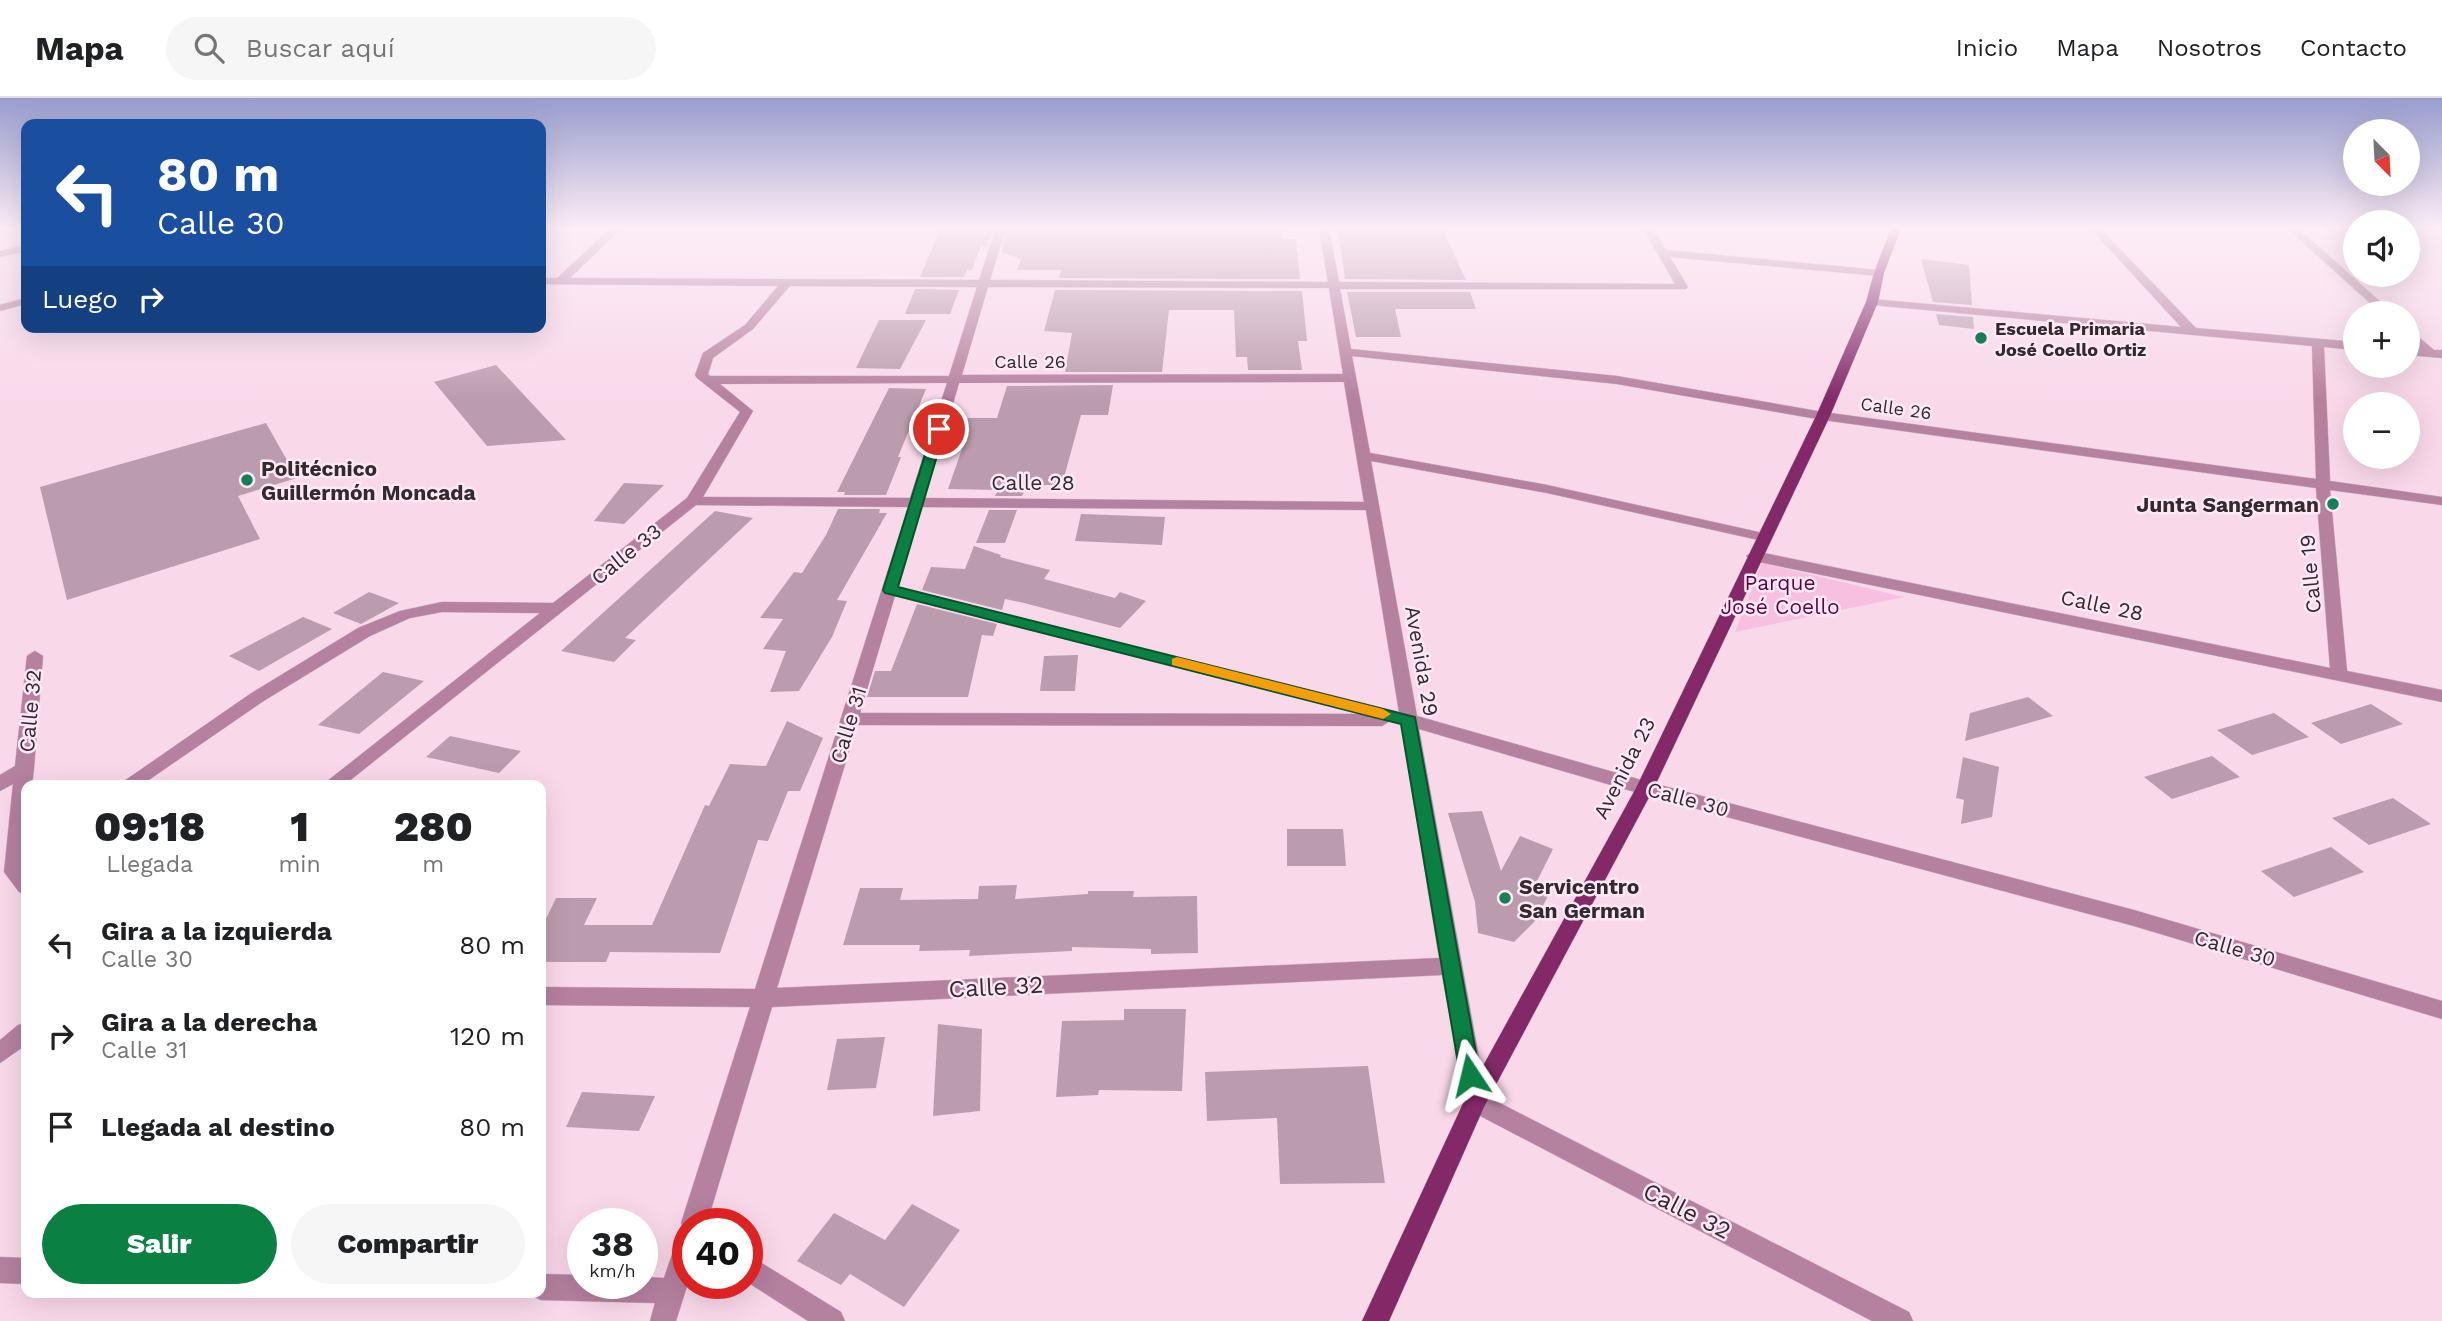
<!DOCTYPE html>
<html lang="es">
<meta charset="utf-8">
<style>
:root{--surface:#fff;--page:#f6f6f6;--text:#202124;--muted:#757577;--line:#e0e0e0;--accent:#0b8043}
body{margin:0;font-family:"Work Sans",sans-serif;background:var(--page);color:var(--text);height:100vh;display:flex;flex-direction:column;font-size:26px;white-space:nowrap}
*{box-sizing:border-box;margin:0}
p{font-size:23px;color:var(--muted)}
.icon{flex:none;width:38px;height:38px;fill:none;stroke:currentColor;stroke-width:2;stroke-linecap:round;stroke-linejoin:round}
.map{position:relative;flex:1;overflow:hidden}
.panel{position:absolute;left:21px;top:682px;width:525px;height:518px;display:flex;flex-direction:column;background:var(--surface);border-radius:14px;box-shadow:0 7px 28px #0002}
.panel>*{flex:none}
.banner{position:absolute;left:21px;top:21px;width:525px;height:214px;border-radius:14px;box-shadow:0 7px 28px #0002;background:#1a4fa0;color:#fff;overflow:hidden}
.needle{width:46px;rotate:156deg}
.buttons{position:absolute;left:2343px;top:21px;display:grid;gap:14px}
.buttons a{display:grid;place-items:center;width:77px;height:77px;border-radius:50%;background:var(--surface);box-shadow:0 7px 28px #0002;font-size:35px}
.speed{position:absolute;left:567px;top:1110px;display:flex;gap:14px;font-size:35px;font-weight:700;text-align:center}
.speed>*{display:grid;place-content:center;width:91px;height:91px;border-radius:50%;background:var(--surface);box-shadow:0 7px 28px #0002;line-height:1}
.speed small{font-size:18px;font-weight:400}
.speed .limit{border:10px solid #d22;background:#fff;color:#111}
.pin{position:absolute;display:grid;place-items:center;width:60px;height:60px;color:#fff;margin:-30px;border:4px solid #fff;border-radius:50%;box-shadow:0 2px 7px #0007}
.me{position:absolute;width:77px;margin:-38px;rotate:350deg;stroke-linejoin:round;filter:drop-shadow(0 0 5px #0008)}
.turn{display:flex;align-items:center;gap:24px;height:147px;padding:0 21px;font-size:32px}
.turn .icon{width:91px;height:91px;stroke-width:2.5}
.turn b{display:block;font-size:49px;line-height:60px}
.then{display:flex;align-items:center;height:66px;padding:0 21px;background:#0003;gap:14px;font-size:26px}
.eta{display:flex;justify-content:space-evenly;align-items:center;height:119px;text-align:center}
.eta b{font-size:42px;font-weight:800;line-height:49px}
.action{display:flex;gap:14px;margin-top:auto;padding:14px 21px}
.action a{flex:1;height:80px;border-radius:42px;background:var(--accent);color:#fff;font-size:28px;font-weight:800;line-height:80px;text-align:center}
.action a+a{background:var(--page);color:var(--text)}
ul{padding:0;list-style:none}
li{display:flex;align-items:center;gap:21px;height:91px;padding:0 21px}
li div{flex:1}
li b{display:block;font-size:26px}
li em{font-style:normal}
header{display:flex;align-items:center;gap:42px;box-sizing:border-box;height:98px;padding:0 35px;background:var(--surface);border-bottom:2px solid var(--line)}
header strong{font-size:33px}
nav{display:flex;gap:38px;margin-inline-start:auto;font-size:24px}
.search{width:490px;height:63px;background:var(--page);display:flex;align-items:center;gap:18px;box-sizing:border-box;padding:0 24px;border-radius:38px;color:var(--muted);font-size:26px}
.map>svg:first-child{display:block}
.green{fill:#f7bfe0}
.building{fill:#bb9cae}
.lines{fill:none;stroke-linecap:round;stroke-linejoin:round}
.minor-casing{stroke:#d2b5c5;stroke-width:1}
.major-casing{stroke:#d2b5c5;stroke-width:1}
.minor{fill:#b4819f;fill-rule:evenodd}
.major{fill:#832967;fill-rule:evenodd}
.route{fill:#0b8043;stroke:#07532c;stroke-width:2}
.slow{fill:#f59e0b}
.poi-dot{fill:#167f59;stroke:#fde9f5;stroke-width:2.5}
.labels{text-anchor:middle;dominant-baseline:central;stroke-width:5;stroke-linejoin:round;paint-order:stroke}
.far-poi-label{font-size:18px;font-weight:bold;fill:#352930;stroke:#fde9f5;text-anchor:start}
.far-street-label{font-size:18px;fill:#352930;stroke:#fde9f5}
.poi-label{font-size:21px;font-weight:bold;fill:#352930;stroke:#fde9f5;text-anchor:start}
.street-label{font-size:21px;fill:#352930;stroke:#fde9f5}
.park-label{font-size:21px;fill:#5c0044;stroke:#fde9f5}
.near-street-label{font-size:24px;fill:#352930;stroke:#fde9f5}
</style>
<header>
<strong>Mapa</strong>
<div class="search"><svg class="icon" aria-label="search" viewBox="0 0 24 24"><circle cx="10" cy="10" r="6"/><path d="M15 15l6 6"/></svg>Buscar aquí</div>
<nav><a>Inicio</a><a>Mapa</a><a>Nosotros</a><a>Contacto</a></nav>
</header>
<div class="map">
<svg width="2442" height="1223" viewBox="0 0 2442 1223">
<rect width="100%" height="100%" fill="#f9d8ea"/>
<path class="green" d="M1762 465 1904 499 1735 534Z"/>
<path class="building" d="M941 130H993L987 149 981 147 972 172H967L964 179H920Z
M1008 130H1282L1283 141H1296L1300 181 1059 180 1061 172H1017L1021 161 1001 154Z
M1338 130H1442L1466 182 1345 181Z
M1921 161 1969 167 1972 207 1933 204Z
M915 191 959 192 950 216H905Z
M1055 192 1302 193 1307 243H1298L1302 272H1248L1247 259H1236L1234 212H1169L1162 274H1065L1072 235 1044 233Z
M1347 194H1470L1476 211H1395L1401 239H1356Z
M1936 216 1973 219 1974 231 1939 227Z
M879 222H926L900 271 856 270Z
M496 267 566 342 487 348 434 284Z
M1113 287 1108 317H1081L1062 387H1039L1037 394H1024L1022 398H995L998 392 948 391 962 351 957 350 968 320H997L1007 288Z
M889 290 926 291 898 359H901L886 397H844L845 394H837Z
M266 325 297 380 238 398 260 441 67 502 40 389Z
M624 385 664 387 624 426 594 423Z
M838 411H880L879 415H887L837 502 847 503 832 539 799 593 770 594 786 553 763 551 783 521 760 520 794 474 802 475 826 437Z
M989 412H1017L1005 445H976Z
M715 413 753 420 625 540 636 542 614 564 561 553Z
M1081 416 1165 419 1162 447 1075 443Z
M974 448 1001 457 1000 459 1050 472 1044 481 1115 500 1120 494 1146 503 1120 530 1024 505 1005 501 1002 512 922 492 931 469 965 471Z
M369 494 399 505 361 526 333 515Z
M917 506 997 526 993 538 982 537 968 599H867L875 573H891Z
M303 519 332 531 259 573 229 558Z
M1078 557 1075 593H1040L1044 558Z
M383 574 424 583 359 636 318 627Z
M2028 599 2053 618 1965 643 1970 615Z
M2371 606 2403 626 2341 646 2311 625Z
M2274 615 2309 639 2252 657 2217 632Z
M787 623 823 640 800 693H788L768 743 758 742 720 855 610 854 606 864H541V831L556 800H597L584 827H652L705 707 709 708 730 666 766 668Z
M450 638 521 653 499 675 426 659Z
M2212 658 2240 679 2172 701 2144 679Z
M1963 659 1999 669 1992 719 1961 726 1964 702 1956 700Z
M2393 700 2431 726 2369 747 2332 720Z
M1482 713 1501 773 1520 738 1553 751 1532 793 1548 798 1535 823 1514 844 1478 835 1475 804 1448 715Z
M1287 731H1343L1346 768H1287Z
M2331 749 2364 774 2294 799 2261 773Z
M1017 787 1015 801 1088 796V793H1134L1133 799 1197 798 1198 855 1151 856V851L1072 849V853L969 858 970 852 919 853 920 847H843L860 790H903L900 802 978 801 979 788Z
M1124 911H1186L1182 993 1099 992 1098 997 1056 999 1062 923 1124 922Z
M938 926 982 931 980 1013 933 1018Z
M885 939 876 990 827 992 837 941Z
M1368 968 1385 1085 1280 1086 1277 1020 1207 1023 1205 974Z
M582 994 655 998 639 1033 566 1029Z
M912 1106 960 1132 904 1209 850 1176 841 1187 797 1163 834 1115 885 1142Z"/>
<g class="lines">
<g class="minor-casing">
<path id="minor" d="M611 130H622L570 180 979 182 996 130H1006L990 182 1328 184 1319 130H1329L1339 184 1675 186 1643 130H1653L1666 152 1879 172 1884 175 1879 178 1670 159 1688 189 1686 191H1340L1351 251 1617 278 1823 314 2316 381 2312 248 1872 207 1866 204 1872 201 2181 229 2090 130H2100L2196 230 2356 244V252L2324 249 2330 383 2442 399V407L2330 392 2347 573 2442 592V604L1754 463 1746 458 1754 453 2330 570 2316 390 1823 322 1617 286 1352 258 1370 355 1547 387 1763 435 1770 439 1763 443 1547 395 1371 363 1417 618 1645 683 2134 812 2442 903V921L2134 828 1645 697 1419 631 1486 998 1909 1214 1913 1223H1872L1467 1011 1442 877 772 909 707 1125H688V1185L676 1223H650L655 1205 541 1202 532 1198 530 1195H541V1176L583 1177V1185H642V1179L664 1180 679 1136 686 1134 681 1125 750 909 541 907V889L755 891 908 409 696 407 343 688H321L540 515 442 514 410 520 370 538 262 604 140 688H117L250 596 358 530 400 513 442 504 553 505 687 400 740 314 697 280 695 277 703 255 745 227 778 188 541 186V180H557ZM790 188 977 189 949 278H710L708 276 713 260 753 231ZM988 189 1329 190 1343 276 962 277ZM1344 284 1364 404 925 400 959 285ZM947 285 910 400 703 399 753 313 720 286ZM922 409 1366 412 1399 614 898 489ZM895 498 1363 616 860 615ZM1390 623 1401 626 1439 860 777 890 857 627 1382 628Z
M2287 130H2298L2393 215H2381Z
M26 147V153L0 159V153Z
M26 200V206L0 213V207Z
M2408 230 2434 252H2442V260L2408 257V249L2419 250 2408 240Z
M35 553 43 558 34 670 32 688H26V797L19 794 4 774 13 686 0 693V677L15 668 27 558Z
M26 925V947L0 965V942L18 927Z
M747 1156 841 1214 845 1223H808L747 1184Z
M0 1159 26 1160V1186L0 1185Z"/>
</g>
<g class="major-casing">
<path id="major" d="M1891 130H1901L1884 175 1878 204 1830 318 1654 690 1484 1009 1389 1223H1362L1467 997 1636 690 1816 318 1866 204 1874 175Z"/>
</g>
<use href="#minor" class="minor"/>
<use href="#major" class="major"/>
</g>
<linearGradient id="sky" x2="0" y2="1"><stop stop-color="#989ccd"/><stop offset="0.43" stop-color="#fcedf6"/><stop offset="1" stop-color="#fcedf6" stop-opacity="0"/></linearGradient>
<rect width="2442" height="301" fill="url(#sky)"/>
<path class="route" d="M939 327 945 331 898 489 1415 619 1480 977 1477 983 1470 986 1463 983 1460 977 1401 626 885 495 883 492 933 331Z"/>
<path class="slow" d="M1177 559 1383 611 1391 616 1383 621 1172 567V561Z"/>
<g class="poi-dot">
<circle cx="1981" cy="240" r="7"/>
<circle cx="247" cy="382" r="7"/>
<circle cx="2333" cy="406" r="7"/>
<circle cx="1505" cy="800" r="7"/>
</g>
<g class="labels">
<g class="far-poi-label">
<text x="1995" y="230">Escuela Primaria<tspan x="1995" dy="21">José Coello Ortiz</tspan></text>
</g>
<g class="far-street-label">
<text x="1030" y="263">Calle 26</text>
<text transform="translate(1896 310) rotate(8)">Calle 26</text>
</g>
<g class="poi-label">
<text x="261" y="370">Politécnico<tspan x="261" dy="24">Guillermón Moncada</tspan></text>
<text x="2319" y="406" text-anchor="end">Junta Sangerman</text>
<text x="1519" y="788">Servicentro<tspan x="1519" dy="24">San German</tspan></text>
</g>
<g class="street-label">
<text x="1033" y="384">Calle 28</text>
<text transform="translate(626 456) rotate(-39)">Calle 33</text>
<text transform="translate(2310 476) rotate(-95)">Calle 19</text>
<text transform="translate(2102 507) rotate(12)">Calle 28</text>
<text transform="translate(1422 563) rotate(80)">Avenida 29</text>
<text transform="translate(30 613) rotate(-85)">Calle 32</text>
<text transform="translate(848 627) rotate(-73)">Calle 31</text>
<text transform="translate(1624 670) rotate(-63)">Avenida 23</text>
<text transform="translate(1688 701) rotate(15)">Calle 30</text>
<text transform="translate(2235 850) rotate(16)">Calle 30</text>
</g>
<g class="park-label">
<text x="1780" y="484">Parque<tspan x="1780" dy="24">José Coello</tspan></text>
</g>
<g class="near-street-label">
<text transform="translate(996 889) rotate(-3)">Calle 32</text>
<text transform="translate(1687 1113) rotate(27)">Calle 32</text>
</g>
</g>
</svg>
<div class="buttons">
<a><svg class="needle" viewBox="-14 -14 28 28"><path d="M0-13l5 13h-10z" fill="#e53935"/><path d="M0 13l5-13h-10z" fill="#757577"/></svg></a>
<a><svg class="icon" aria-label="sound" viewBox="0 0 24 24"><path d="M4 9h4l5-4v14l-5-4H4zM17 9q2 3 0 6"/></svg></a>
<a>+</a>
<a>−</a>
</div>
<div class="speed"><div>38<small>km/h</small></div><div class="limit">40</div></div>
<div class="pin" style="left:939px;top:331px;background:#d93025"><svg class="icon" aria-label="arrive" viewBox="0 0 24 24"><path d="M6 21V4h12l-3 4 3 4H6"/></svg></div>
<svg class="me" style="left:1470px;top:977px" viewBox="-20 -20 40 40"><path d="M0-17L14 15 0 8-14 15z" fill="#0b8043" stroke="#fff" stroke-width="4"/></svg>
<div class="banner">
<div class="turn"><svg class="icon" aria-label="left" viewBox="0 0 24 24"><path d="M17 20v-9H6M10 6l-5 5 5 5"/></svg><div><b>80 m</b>Calle 30</div></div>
<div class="then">Luego<svg class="icon" aria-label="right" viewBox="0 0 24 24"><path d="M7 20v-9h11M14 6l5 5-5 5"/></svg></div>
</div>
<section class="panel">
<div class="eta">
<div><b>09:18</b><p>Llegada</p></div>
<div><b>1</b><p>min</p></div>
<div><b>280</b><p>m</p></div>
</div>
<ul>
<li><svg class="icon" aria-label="left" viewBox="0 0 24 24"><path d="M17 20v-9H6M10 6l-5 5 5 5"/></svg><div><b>Gira a la izquierda</b><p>Calle 30</p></div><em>80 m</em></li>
<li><svg class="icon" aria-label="right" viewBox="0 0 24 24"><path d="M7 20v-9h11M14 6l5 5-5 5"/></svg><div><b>Gira a la derecha</b><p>Calle 31</p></div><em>120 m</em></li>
<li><svg class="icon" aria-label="arrive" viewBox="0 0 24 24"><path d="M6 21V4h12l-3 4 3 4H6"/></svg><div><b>Llegada al destino</b></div><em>80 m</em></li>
</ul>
<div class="action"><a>Salir</a><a>Compartir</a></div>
</section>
</div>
